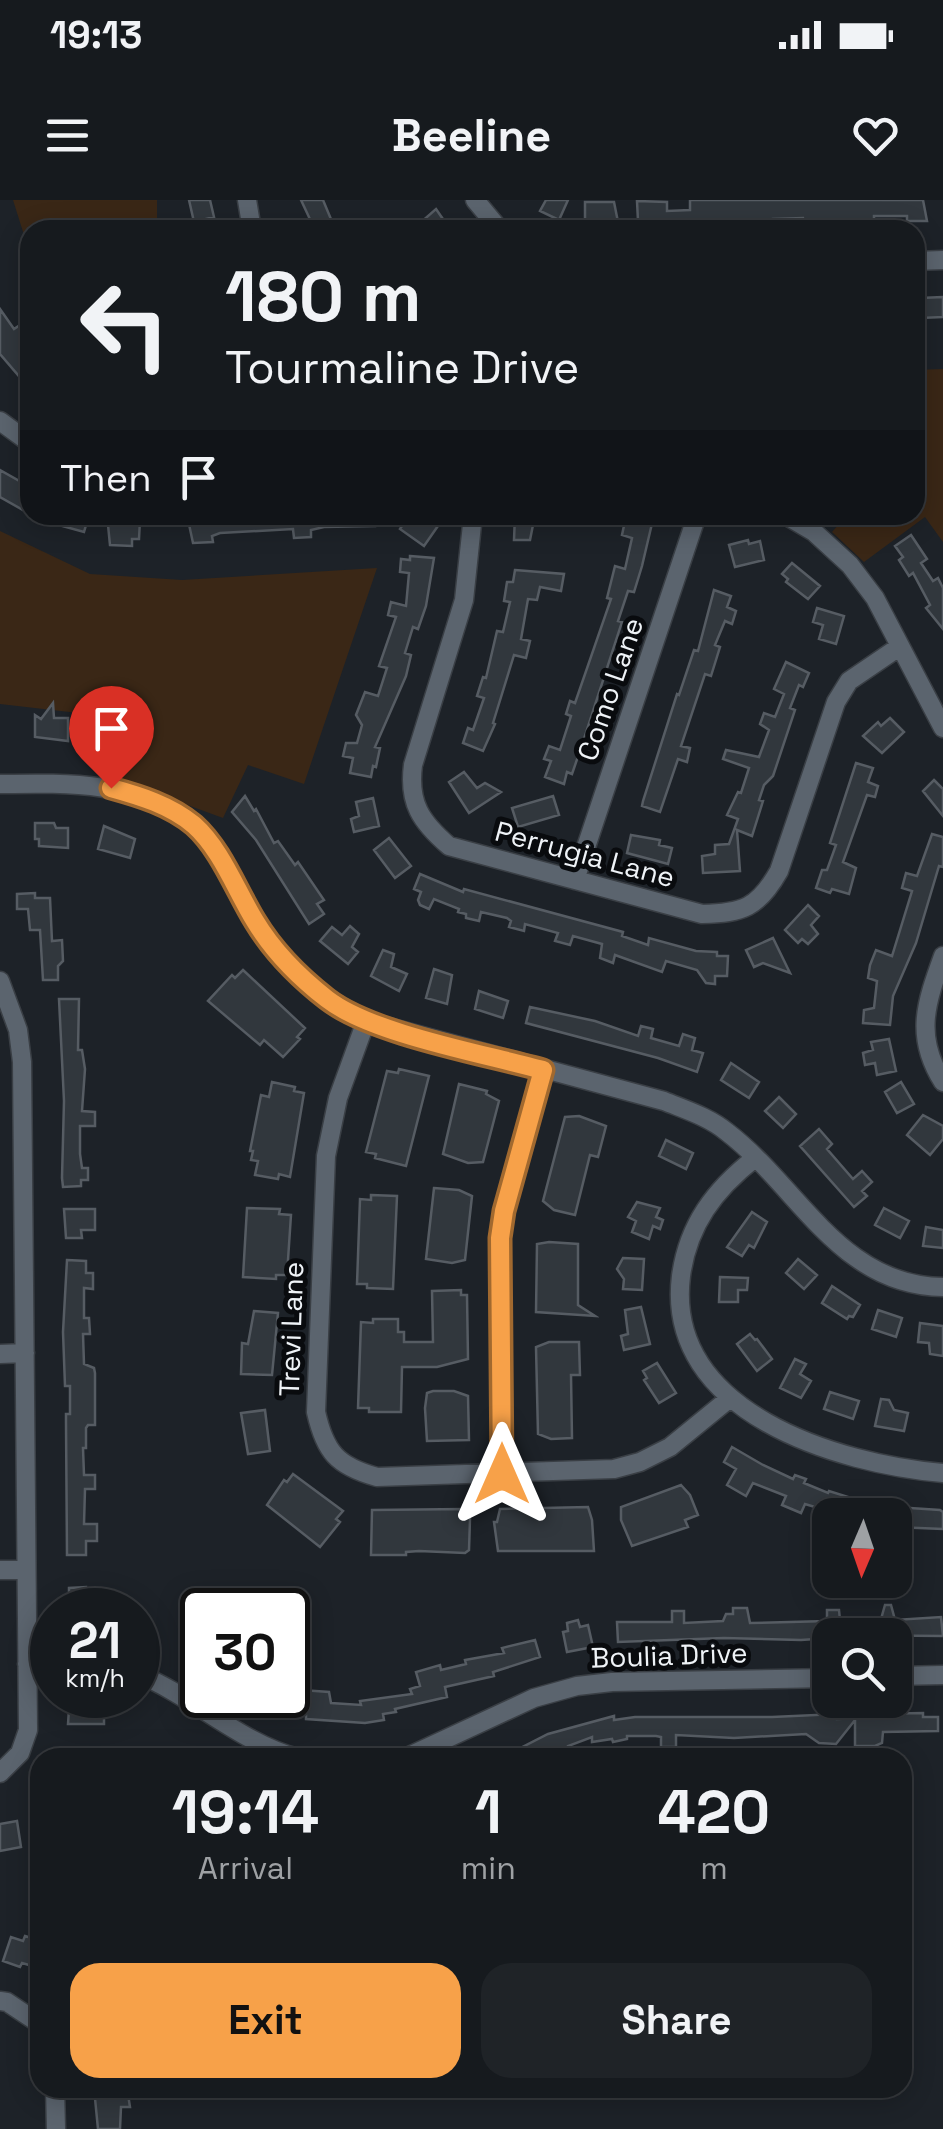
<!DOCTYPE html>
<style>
:root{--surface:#161a1e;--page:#1f2327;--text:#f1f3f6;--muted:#9ea1a4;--line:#35383c;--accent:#f7a149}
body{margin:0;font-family:"Space Grotesk",sans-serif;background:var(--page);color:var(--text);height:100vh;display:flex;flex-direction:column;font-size:38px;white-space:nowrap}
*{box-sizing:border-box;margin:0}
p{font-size:32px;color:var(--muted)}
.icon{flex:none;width:55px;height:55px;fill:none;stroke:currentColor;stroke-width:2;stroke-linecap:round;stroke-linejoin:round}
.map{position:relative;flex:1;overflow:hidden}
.panel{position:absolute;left:30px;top:1548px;width:882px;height:350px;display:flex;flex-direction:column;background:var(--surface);border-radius:30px;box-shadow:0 5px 25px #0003,0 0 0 2px var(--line)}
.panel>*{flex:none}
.banner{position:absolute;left:20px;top:20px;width:905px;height:305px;border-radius:30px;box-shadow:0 5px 25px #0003,0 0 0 2px var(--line);background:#161a1e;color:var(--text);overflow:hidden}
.needle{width:65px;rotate:182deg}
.fabs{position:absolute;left:812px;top:1298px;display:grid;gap:20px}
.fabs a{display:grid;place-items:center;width:100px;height:100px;border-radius:20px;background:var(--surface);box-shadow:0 5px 25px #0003,0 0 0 2px var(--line);font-size:50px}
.speed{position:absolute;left:30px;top:1388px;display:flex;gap:20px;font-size:50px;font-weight:700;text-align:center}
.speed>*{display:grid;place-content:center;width:130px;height:130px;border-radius:50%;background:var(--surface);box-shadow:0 5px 25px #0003,0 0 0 2px var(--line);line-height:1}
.speed small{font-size:25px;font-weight:400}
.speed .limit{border:5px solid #111;border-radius:15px;background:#fff;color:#111}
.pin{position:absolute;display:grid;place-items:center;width:85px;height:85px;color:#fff;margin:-102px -42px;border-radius:50% 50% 50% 0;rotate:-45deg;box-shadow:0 0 10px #0007}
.pin .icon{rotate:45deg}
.me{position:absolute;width:110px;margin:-55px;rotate:0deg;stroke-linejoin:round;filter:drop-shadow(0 0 8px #0008)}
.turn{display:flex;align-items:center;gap:35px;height:210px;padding:0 40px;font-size:45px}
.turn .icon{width:130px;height:130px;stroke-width:2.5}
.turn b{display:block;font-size:70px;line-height:85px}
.then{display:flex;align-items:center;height:95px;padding:0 40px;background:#0003;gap:20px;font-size:38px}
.eta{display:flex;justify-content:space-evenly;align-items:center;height:170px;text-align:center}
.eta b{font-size:60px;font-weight:700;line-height:70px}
.cta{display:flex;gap:20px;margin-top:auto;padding:20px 40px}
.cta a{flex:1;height:115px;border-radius:30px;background:var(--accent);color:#111;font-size:40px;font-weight:700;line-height:115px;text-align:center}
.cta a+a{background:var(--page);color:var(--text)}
.status{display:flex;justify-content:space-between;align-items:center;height:70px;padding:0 50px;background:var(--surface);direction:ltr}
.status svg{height:28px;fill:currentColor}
header{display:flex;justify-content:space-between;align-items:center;height:130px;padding:0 40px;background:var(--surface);font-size:45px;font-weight:700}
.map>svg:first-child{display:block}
.green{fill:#3a2716}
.building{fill:#31373d;stroke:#565c63;stroke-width:2.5}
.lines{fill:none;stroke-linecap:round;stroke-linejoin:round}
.street-casing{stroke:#3a3f45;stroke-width:21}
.street{stroke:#5b646e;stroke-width:18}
.route-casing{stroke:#a1692f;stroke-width:25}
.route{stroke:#f7a149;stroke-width:18}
.labels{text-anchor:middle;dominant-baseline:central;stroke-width:10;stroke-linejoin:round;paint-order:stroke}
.street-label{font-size:28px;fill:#eff3f7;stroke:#090b0e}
</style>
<div class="status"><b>19:13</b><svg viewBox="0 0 49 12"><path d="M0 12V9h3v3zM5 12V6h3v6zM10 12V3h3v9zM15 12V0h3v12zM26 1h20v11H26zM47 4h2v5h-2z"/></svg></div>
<header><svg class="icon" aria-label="menu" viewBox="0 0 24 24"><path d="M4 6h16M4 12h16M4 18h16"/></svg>Beeline<svg class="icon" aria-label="heart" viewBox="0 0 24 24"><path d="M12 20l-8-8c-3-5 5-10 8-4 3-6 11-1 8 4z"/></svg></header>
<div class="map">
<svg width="943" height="1929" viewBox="0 0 943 1929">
<rect width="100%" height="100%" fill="#1d2228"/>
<path class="green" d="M13 0H157V30H30V54Z
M943 169V342L925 317 864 362 832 332 847 315H915V170Z
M0 331 90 374 182 380 377 368 304 584 248 565 223 618 111 577 113 517 0 504Z"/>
<path class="building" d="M189 0H210L214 17 194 22Z
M301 0H323L333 24 315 30Z
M546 0H568L559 20 540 11Z
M690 0H923L927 21H907V16H874V22L805 24 803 18 773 19V25H753V20L690 26H652L650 21H638L637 1 667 2V11L690 10Z
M585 2H614L619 27H599L598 22H585Z
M436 9 447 25 439 30H412Z
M943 97V117L921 118V98Z
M0 109 14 129 20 125 30 139V189L0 154Z
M0 270 30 287V314L0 297Z
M37 315H89L84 332 37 319Z
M107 315H128L127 319 140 320 139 339H132V346L110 345Z
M187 315H374L375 326 324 327 311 330V337L294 338 293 329 220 333 212 336 213 342 193 343Z
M409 315H428L440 323 424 346 400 329Z
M515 315H535L530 340H514Z
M636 315H654L642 366 634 392 628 391 618 421 622 422 583 542 572 574 567 572 564 584 545 577 551 561 544 559 549 546 560 550 571 516 566 514 570 501 575 503 611 399 607 398 615 366 625 369 632 338 622 335 625 321 634 323Z
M911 335 927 359 921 363 933 381 938 378 943 388V429L926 408 930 405 913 373 909 376 899 360 903 357 895 346Z
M748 340 749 344 760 341 764 360 735 367 729 345Z
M410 356 434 358 426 406 418 429 413 427 405 453 411 455 406 476 375 547 380 548 376 567 373 566 371 577 350 573 353 558 343 556 346 543H357L362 525 356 515 365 492 378 496 387 468 379 466 396 417 388 415 391 402 406 406 409 373 400 372 401 359 410 360Z
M792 363 820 386 808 399 786 382 788 379 782 374Z
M515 370 564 374 561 391 540 387 537 400 528 399 521 439 530 441 526 458 514 455 493 523 495 524 483 551 463 543 468 528 473 530 484 498 477 496 483 477 486 478 497 431 503 432 510 402 504 401 507 382H513Z
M714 390 731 396 727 407 736 411 732 424 725 421 715 445 720 447 711 476 705 474 681 546 690 548 687 562 678 559 660 612 642 606 643 601 677 494 679 495 694 450 698 451Z
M817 408 844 416 836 444 819 439 823 425 813 422Z
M786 462 809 473 803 487 799 485 790 508 795 510 773 576 764 585 759 600 763 601 752 636 737 630 740 671 703 673 702 656 715 654V645L729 644 738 619 727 615 738 592 741 593 749 568 723 559 726 550 759 557 769 530 760 524 764 513 775 517 784 494 774 489Z
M53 503 54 518H68V541L35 537V515L41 519Z
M890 518 904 532 882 553 863 536 878 522 881 526Z
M856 563 873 568 868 582 878 586 875 597 867 595 843 662 856 668 849 694 832 689 830 693 816 688 822 670H827L836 645 830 643Z
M464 572 477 588 485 583 501 592 469 613 449 582Z
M934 580 943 589V616L923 591Z
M245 596 254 611 256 609 274 643 278 641 295 665 298 662 324 700 317 704 324 714 309 724 256 640 232 612Z
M553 596 559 615 518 627 512 608Z
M373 598 379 626 354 632 351 619 359 616 356 602Z
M35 623H54L56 628H68V648L39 646V639H35Z
M104 626 135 639 130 658 98 649Z
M932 634 943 637V667L939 666 916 743 893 796 890 825 863 823 864 810 874 808 877 781 868 778 870 765 876 750 892 756 912 691 902 688 906 673 917 676Z
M631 635 660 640 659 645 672 648 668 664 627 653Z
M389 638 411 666 395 678 374 650Z
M420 674 463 692 464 689 623 732 622 736 648 745 649 738 696 751 717 752V756H728L727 776H715V784L706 783 697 770 666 761 662 772 615 755 613 763 600 758 602 744 573 736 570 745 555 741 558 733 525 724 524 731 509 727 511 721 507 718 481 712 479 721 466 718V714L458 712 459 709 434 699 429 709 420 705 418 700 421 692 414 689Z
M35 693V698H50L52 741 62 740 63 761 58 766V780H43L40 730H30L28 709H17V694Z
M808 705 819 716 811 725 818 734 808 744 802 739 798 743 785 730Z
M350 726 359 734 352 747 358 752 348 764 320 741 332 727 342 735Z
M773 738 790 773 763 763 754 767 746 750Z
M383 750 394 754 391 767 407 774 399 791 371 776Z
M434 769 452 775 447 804 426 798Z
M243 770 305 828 297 837 300 839 283 857 264 840 260 845 208 801 232 775 235 778Z
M479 791 508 801 503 818 475 809Z
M59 799H79L78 850H82L85 869 82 911 95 912V926H80V954L82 968H88V980H81V986L63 987 62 978 64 901Z
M530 807 595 821 638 836 641 826 653 829 651 838 679 846 683 834 695 838 692 850 703 853 697 872 658 858 526 823Z
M889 839 896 871 877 875 875 863 865 865 863 853 873 850 871 842Z
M731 863 759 882 749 898 721 880Z
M399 869 429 876 406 966 375 958 376 954 366 952 387 871 398 873Z
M272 882 295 887 294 891 304 893 290 977 279 974 278 979 255 975 258 961 251 960 253 951H250L261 895 269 897Z
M901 882 914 904 897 913 885 892Z
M459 884 487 891 486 894 499 901 483 962 468 963 443 954Z
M779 897 796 914 783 928 765 911Z
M923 915 943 926V939L930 955 907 935Z
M579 916 606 926 598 957 590 955 575 1015 554 1010 543 1001 565 917Z
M819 929 832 944 827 949 853 979 862 971 872 982 862 991 867 996 854 1007 800 946Z
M666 940 693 953 686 969 659 956Z
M434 988 459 990 472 996 465 1060 452 1063 426 1059Z
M371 995 397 996 393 1089 367 1088V1084H357L360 999 371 1000Z
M637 1002 660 1008 656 1017 663 1020 660 1029 653 1026 649 1039 632 1032 636 1021 628 1017Z
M247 1008 280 1009 279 1014 291 1015 287 1075H276V1079L243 1077Z
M884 1008 909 1021 900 1038 875 1025Z
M64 1009H95V1030H81L82 1038H66Z
M752 1012 767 1022 754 1048 749 1045 742 1056 727 1047Z
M926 1027 943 1030V1048L923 1046Z
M549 1042 578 1044V1105L595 1116 536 1112 537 1044Z
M623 1058 644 1059 642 1090 623 1089 624 1079 617 1069Z
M798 1059 817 1075 804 1089 786 1073Z
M67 1060 86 1061V1073H93V1089L84 1088V1118H89L90 1134H83L84 1164 94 1168 95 1173V1225H88L86 1228V1248H83L84 1275H95V1289H85L84 1324H97V1341H86V1355H67L66 1223V1214H70V1186H65L63 1132Z
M720 1077 748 1078 747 1090H738V1102H719Z
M832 1086 860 1105 853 1117 849 1116 847 1119 822 1103Z
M461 1090V1095H467L468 1159 437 1167H402L401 1212H369V1208H358L361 1122 373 1123V1119H398V1132H404V1142H433L432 1091Z
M641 1107 650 1144 624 1150 621 1136 628 1134 625 1110Z
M878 1110 902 1118 896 1137 872 1129Z
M254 1111 278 1113 272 1175 241 1174 242 1143 248 1144Z
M920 1123 943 1126V1156L930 1154 929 1143 918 1142Z
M750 1134 755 1140 757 1139 772 1159 757 1171 737 1144Z
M549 1142H579L580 1175H571L572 1238 551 1239 538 1234 536 1147Z
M795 1159 806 1164 800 1174 811 1181 801 1198 780 1188Z
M657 1163 676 1193 659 1203 644 1180 647 1178 643 1171Z
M433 1191H454L468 1196 469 1240 427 1241 425 1208 427 1193Z
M830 1192 859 1201 853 1219 824 1209Z
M881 1199 889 1200 894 1210 908 1213 904 1231 875 1226Z
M265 1210 270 1251 248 1254 241 1213Z
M732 1247 763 1265 793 1279 795 1275 806 1279 804 1283 828 1293 829 1291 861 1301 857 1315H835V1313L805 1304 801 1313 782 1305 786 1296 753 1283 746 1296 727 1285 736 1269 724 1262Z
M293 1274 343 1311 336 1319 340 1322 320 1347 267 1305 284 1280 287 1282Z
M681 1285 690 1295 698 1315 685 1320 688 1327 632 1346 621 1320V1307Z
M588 1307 592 1320 594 1351H498L494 1322H497L500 1309Z
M895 1307 940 1310 943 1312V1329L895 1327Z
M464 1309V1314L468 1313 470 1319 469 1350 465 1353 419 1351 406 1352V1355H371L372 1310Z
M86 1387V1410H69V1388Z
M885 1405H891L895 1420 941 1417 943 1436 830 1435V1438L801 1440 724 1438 618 1442 617 1422H672V1411H684V1423L723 1421 726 1414H733V1408H747L750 1423 827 1421V1410H839L840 1420 881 1419Z
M578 1420 580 1427 588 1425 593 1447 567 1452 563 1432 568 1431 567 1423Z
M535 1440 540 1457 493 1472 494 1476 445 1487 447 1497 395 1509 396 1512 383 1514 384 1520 365 1523 306 1519V1506L288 1503V1489L329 1492 331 1503 361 1505 360 1501 412 1494 410 1489 420 1486 416 1472 440 1465 441 1470 466 1464 465 1460 504 1453 502 1448Z
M83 1505H104V1524H68L69 1509H83Z
M923 1513V1517H938V1531L883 1532 882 1543 875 1546H855V1520L836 1544 819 1543 806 1534 734 1538 676 1535V1547H661V1537L656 1536H627V1539L613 1542 612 1539 592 1542V1537L568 1546 569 1558H558L554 1552 539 1558H501L548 1534 614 1516V1520L635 1517H772L837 1514V1519L864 1518 869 1514Z
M17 1621 21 1647 0 1651V1624Z
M25 1736 38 1740 35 1749 40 1751V1755L36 1767 22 1763 20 1767 3 1761 11 1737 23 1741Z
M94 1888H127L130 1907H121L120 1929H98Z"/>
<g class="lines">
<g class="street-casing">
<path id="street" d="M247 0 252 30
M475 0 500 30
M915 61 943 60
M0 221 30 243
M473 315 464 400 413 565C408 603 421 622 449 646L702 714C743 713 758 708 779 671L836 502 849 481 899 447
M785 315 814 332 850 365 875 398 943 528
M0 584C66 583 137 581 191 623 223 648 236 694 258 726 285 767 323 799 366 821L664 901C686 910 709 917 727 932 799 987 840 1086 943 1087
M575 680 697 315
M943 756C926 803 914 836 943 882
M0 781 18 830 22 862 28 1530 20 1553 0 1573
M366 821 338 898 326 956 316 1212C325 1252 337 1266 377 1277L614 1269 640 1262 670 1247 730 1198
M755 958C714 990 688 1025 681 1076 664 1213 839 1264 943 1273
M0 1154 25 1153
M502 1274 500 1038 504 1011 543 870
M0 1370H25
M27 1464H52
M138 1474C193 1496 240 1543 298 1558
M895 1476 943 1475
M405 1558 534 1498 577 1486 612 1482 830 1478
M0 1801 7 1802 40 1824
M55 1888 56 1929"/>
</g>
<use href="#street" class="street"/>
</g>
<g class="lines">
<g class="route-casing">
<path id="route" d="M111 588C140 596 170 605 194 625 221 649 236 690 255 721 273 751 300 778 327 799 372 834 485 854 543 870L504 1011 500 1038 502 1274"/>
</g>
<use href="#route" class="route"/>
</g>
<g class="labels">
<g class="street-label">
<text transform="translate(610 489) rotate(-71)">Como Lane</text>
<text transform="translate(585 654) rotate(15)">Perrugia Lane</text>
<text transform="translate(291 1129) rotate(-88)">Trevi Lane</text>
<text transform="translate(669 1455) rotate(-2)">Boulia Drive</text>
</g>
</g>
</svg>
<div class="fabs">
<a><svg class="needle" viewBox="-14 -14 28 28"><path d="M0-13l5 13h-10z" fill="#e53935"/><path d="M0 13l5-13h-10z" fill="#9ea1a4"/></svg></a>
<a><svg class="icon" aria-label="search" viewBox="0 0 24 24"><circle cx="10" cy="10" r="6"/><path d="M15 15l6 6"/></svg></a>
</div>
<div class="speed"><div>21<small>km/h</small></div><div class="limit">30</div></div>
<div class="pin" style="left:111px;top:588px;background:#d93025"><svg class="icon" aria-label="arrive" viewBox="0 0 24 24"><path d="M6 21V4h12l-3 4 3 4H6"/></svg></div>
<svg class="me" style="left:502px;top:1274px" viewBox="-20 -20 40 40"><path d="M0-17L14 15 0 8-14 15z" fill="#f7a149" stroke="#fff" stroke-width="4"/></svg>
<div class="banner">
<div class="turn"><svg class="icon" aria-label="left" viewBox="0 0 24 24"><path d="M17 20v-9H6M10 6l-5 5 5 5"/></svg><div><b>180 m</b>Tourmaline Drive</div></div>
<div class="then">Then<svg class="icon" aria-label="arrive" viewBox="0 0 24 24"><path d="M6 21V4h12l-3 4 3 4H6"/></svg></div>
</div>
<section class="panel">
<div class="eta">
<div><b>19:14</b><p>Arrival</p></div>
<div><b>1</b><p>min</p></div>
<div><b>420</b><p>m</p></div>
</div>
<div class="cta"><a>Exit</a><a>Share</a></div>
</section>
</div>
